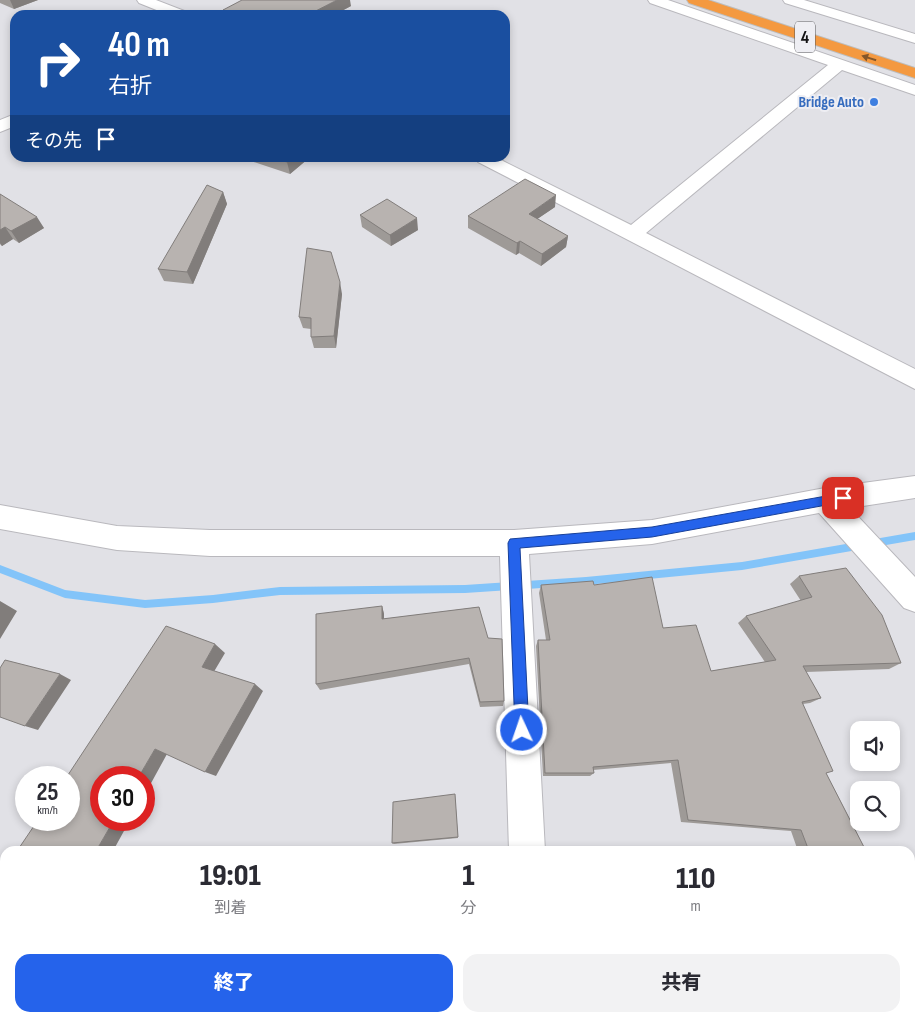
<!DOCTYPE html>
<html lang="ja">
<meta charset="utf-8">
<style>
:root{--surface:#fff;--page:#f2f2f3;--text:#2b2b33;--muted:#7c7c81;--accent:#2563eb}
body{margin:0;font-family:"Sofia Sans Condensed","Noto Sans JP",sans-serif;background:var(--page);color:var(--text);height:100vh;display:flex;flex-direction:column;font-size:19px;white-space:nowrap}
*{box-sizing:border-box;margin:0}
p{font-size:16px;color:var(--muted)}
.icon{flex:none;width:28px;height:28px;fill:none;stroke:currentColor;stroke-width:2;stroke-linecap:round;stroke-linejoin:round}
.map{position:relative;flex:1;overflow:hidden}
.side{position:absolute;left:0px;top:846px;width:915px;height:176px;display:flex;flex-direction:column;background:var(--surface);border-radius:15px 15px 0 0;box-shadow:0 2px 8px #0003}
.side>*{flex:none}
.banner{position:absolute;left:10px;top:10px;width:500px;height:152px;border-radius:15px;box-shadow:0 2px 8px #0003;background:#1a4fa0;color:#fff;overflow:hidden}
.tools{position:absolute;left:850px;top:721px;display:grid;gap:10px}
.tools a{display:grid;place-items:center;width:50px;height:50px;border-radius:10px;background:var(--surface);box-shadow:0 2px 8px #0003;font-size:25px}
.speed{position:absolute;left:15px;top:766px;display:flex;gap:10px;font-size:25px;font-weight:700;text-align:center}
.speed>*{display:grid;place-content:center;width:65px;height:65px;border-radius:50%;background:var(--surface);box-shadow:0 2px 8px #0003;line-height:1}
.speed small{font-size:12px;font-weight:400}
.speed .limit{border:8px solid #d22;background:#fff;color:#111}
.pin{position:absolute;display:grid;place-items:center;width:42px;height:42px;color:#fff;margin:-21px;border-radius:10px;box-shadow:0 2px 8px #0006}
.me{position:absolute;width:55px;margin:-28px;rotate:357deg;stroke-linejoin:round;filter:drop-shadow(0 0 4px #0008)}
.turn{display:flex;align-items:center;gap:18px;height:105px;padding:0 15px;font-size:22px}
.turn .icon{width:65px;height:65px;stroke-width:2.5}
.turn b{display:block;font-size:35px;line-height:42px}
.then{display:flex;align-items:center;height:48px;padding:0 15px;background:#0003;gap:10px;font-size:19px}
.eta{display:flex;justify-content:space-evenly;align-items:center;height:85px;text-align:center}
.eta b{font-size:30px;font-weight:800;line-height:35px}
.action{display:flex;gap:10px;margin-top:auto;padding:10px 15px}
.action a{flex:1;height:58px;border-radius:15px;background:var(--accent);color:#fff;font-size:20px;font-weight:800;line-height:58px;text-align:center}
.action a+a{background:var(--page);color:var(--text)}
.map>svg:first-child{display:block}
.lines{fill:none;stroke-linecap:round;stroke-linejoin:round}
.stream{fill:#83c4f9;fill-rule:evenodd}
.minor-casing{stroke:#b9b8bd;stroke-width:2}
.highway-casing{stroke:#bdbdbd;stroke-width:2}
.minor{fill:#fff;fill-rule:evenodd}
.highway{fill:#f49940;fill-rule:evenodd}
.wall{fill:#9e9a97}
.shaded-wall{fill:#817d7b}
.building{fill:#b8b3b0;stroke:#817d7b}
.oneway{fill:#83562a}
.route{fill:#2563eb;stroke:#184099}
.shop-dot{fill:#3f7fe0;stroke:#eeeef3;stroke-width:2}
.labels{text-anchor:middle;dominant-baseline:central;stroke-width:4;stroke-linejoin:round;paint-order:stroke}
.far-shop-label{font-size:16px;font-weight:bold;fill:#366cbe;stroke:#eeeef3;text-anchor:end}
.shield{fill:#eeeef3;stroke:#545457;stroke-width:1}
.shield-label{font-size:18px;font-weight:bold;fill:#121214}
</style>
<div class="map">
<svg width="915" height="1022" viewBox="0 0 915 1022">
<rect width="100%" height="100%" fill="#e1e1e6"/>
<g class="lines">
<path class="stream" d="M915 532V540L742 570 586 585 465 593 280 595 213 603 145 608 65 598 0 573V565L65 590 145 600 213 595 280 587 465 585 586 577 742 562Z"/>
<g class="minor-casing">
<path id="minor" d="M137 0H156L187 12 189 15H169L139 3Z
M648 0H668L915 85V95L842 70 646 233 915 369V389L478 162 475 158H497L631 225 828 65 650 3Z
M783 0H804L915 34V43L785 3Z
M15 114V126L0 132V120Z
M915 476V498L850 508 915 577V612L904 608 819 513 652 544 529 554 545 851H509L500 556H210L117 550 0 529V505L117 526 210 530H514L652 520 825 488Z
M508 1018H550L549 1022H507Z
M609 1018H673L675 1022H611Z"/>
</g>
<g class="highway-casing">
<path id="highway" d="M687 0H708L915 68V78L689 3Z"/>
</g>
<use href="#minor" class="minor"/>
<use href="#highway" class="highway"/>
</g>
<path class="wall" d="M0 0H38L14 9 0 3Z
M351 6 334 15H224L223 10Z
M242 158H309L290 174Z
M223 192 227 204 193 284 164 281 158 269Z
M0 194 44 228 19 243 13 239 2 246 0 244Z
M555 207 537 219 568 236 566 247 541 266 519 253 516 255 468 228V216Z
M360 215 418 230 391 246 362 227Z
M342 294 336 348H314L311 337V329L303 328 299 317Z
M799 576 901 663 889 669 806 672 821 698 810 703 803 704 826 773 866 851H798L791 831 681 822 671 763 593 770 594 773 590 776H543L536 646 538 640H546L539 593 541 585H594L663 628 711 671 765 662 738 623 746 616 801 601 790 584Z
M382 606 384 614V619L479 607 504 701 503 706 480 707 469 664 320 690 316 684Z
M455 794 458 838 394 844 392 843Z"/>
<path class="shaded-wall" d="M10 0H38L14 9Z
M337 0H350L351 6 334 15H308Z
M293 158H309L290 174 287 162Z
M223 192 227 204 193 284 187 272Z
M556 195 555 207 527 226 529 214Z
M37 217 44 228 19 243 11 231Z
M417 218 418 230 391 246 390 235Z
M5 227 13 239 2 246 0 243V230Z
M568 236 566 247 541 266 542 254Z
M520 241 519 253 516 255 517 243Z
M340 282 342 294 336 348 334 336Z
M0 601 17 611 0 639Z
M382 606 384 614V626L382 619Z
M215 644 225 653 212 675 202 667Z
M60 674 71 680 38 730 25 726Z
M255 684 263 691 216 776 205 772Z
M155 749 167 754 144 796V778H138Z
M114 820H130L113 851H96Z
M0 979 5 981V989L0 988Z
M8 1018H22L20 1022H6Z"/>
<path class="building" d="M242 0H337L308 15H236L223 10Z
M272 158H293L287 162Z
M525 179 556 195 529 214 568 236 542 254 520 241 517 243 468 216Z
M207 185 223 192 187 272 158 269Z
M0 194 37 217 11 231 5 227 0 230Z
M387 199 417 218 390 235 360 215Z
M307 248 331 252 340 282 334 336 311 337V318L299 317Z
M846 568 882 615 901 663 803 666 821 698 802 702 833 771 826 773 866 851H809L801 830 688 820 678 760 593 767 594 773H545L538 640H550L541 585 593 581 594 585 652 577 663 628 696 625 711 671 776 660 746 616 812 597 799 576Z
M382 606V619L479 607 488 638 502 639 504 701 480 702 469 658 316 684V614Z
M166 626 215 644 202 667 255 684 205 772 155 749 138 778H101V820H114L96 851H17L38 820H69V778H66Z
M5 660 60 674 25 726 0 717V668Z
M455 794 458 837 392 843 393 802Z
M0 988 5 989V1018H8L6 1022H0Z
M294 1018H388L387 1022H301L294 1019Z"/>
<defs><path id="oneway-solid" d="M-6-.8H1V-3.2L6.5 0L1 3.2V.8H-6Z" transform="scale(1.25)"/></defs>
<use class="oneway" href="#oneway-solid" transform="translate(869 58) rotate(-162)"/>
<path class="route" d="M843 493 849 498 843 502 652 537 520 548 529 730 527 735 522 737 517 735 515 730 508 543 510 539 652 527Z"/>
<circle class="shop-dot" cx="874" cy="102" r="5"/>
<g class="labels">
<g class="far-shop-label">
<text x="864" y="102">Bridge Auto</text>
</g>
<rect class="shield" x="795" y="21.5" width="20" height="31" rx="4"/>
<g class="shield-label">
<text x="805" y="37">4</text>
</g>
</g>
</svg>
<div class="tools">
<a><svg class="icon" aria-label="sound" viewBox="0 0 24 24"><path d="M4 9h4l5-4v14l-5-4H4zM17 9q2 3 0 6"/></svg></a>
<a><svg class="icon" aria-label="search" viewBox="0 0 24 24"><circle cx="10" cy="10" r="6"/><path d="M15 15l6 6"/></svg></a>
</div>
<div class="speed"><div>25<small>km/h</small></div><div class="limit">30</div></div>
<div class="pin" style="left:843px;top:498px;background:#d93025"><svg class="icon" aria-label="arrive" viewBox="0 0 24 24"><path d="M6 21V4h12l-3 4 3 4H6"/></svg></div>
<svg class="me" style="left:522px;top:730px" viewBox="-20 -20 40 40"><circle r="17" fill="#2563eb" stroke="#fff" stroke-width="3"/><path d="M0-11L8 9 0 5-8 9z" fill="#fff"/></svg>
<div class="banner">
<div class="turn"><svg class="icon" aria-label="right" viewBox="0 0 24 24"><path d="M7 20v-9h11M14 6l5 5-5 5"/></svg><div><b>40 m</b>右折</div></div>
<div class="then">その先<svg class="icon" aria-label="arrive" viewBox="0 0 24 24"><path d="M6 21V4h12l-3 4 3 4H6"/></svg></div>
</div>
<section class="side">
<div class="eta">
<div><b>19:01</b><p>到着</p></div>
<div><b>1</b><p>分</p></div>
<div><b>110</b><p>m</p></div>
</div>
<div class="action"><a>終了</a><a>共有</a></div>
</section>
</div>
